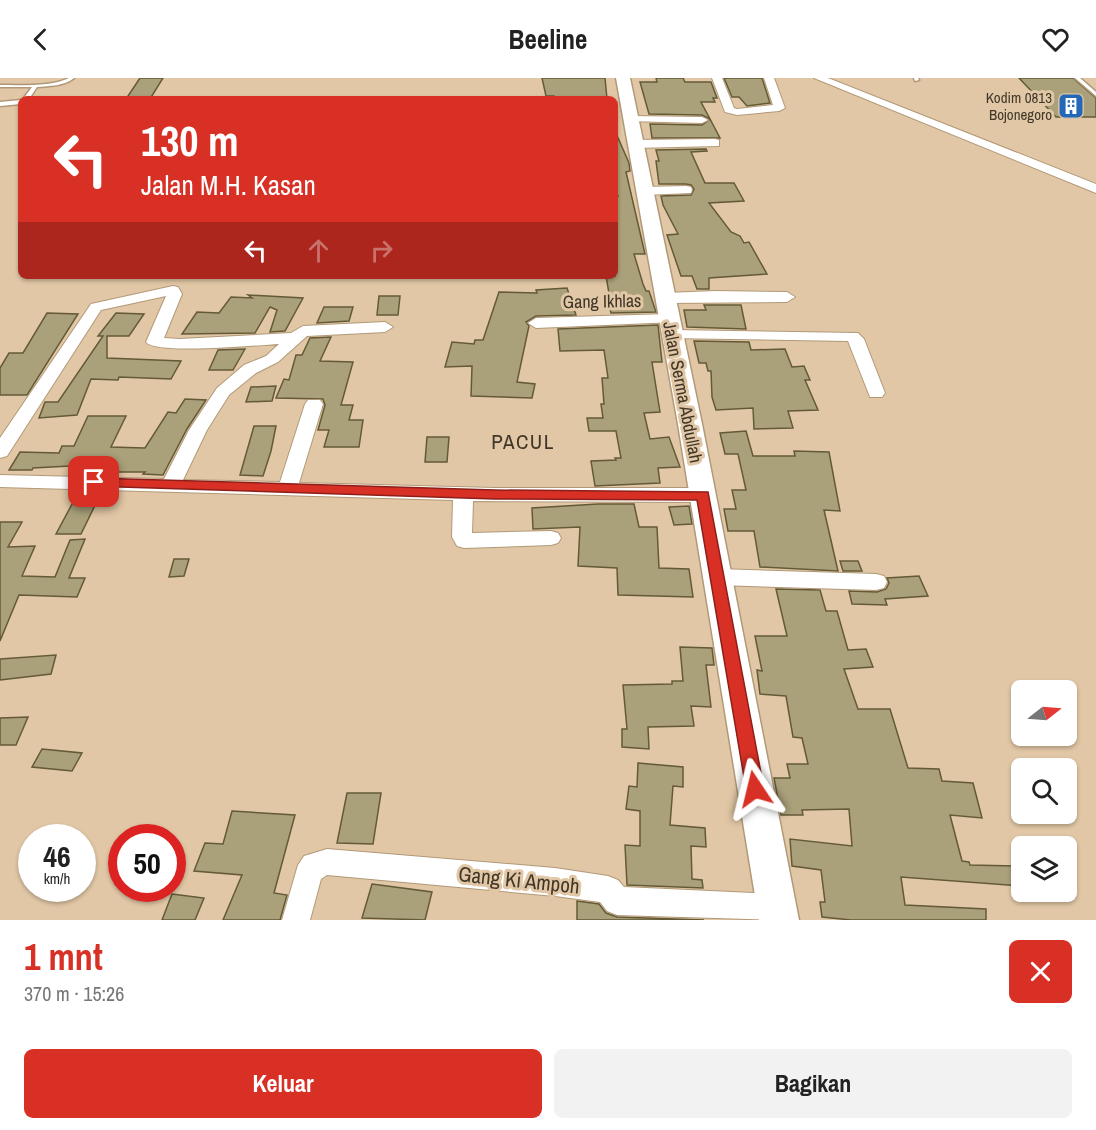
<!DOCTYPE html>
<html lang="id">
<meta charset="utf-8">
<style>
:root{--surface:#fff;--page:#f2f2f2;--text:#222;--muted:#767676;--accent:#d93025}
body{margin:0;font-family:"Archivo Narrow",sans-serif;background:var(--page);color:var(--text);height:100vh;display:flex;flex-direction:column;font-size:22px;white-space:nowrap}
*{box-sizing:border-box;margin:0}
p{font-size:20px;color:var(--muted)}
.icon{flex:none;width:33px;height:33px;fill:none;stroke:currentColor;stroke-width:2;stroke-linecap:round;stroke-linejoin:round}
.map{position:relative;height:842px;overflow:hidden}
.details{display:flex;flex-direction:column;background:var(--surface);flex:1}
.details>*{flex:none}
.guide{position:absolute;left:18px;top:18px;width:600px;height:183px;border-radius:9px;box-shadow:0 2px 4px #0004;background:#d93025;color:#fff;overflow:hidden}
.needle{width:39px;rotate:73deg}
.buttons{position:absolute;left:1011px;top:602px;display:grid;gap:12px}
.buttons a{display:grid;place-items:center;width:66px;height:66px;border-radius:9px;background:var(--surface);box-shadow:0 2px 4px #0004;font-size:30px}
.speed{position:absolute;left:18px;top:746px;display:flex;gap:12px;font-size:30px;font-weight:700;text-align:center}
.speed>*{display:grid;place-content:center;width:78px;height:78px;border-radius:50%;background:var(--surface);box-shadow:0 2px 4px #0004;line-height:1}
.speed small{font-size:15px;font-weight:400}
.speed .limit{border:9px solid #d22;background:#fff;color:#111}
.pin{position:absolute;display:grid;place-items:center;width:51px;height:51px;color:#fff;margin:-26px;border-radius:12px;box-shadow:0 3px 9px #0006}
.me{position:absolute;width:66px;margin:-33px;rotate:350deg;stroke-linejoin:round;filter:drop-shadow(0 0 4px #0008)}
.turn{display:flex;align-items:center;gap:21px;height:126px;padding:0 24px;font-size:27px}
.turn .icon{width:78px;height:78px;stroke-width:2.5}
.turn b{display:block;font-size:42px;line-height:51px}
.lanes{display:flex;align-items:center;height:57px;padding:0 24px;background:#0003;justify-content:center;gap:30px;direction:ltr}
.lanes .off{opacity:.35}
.round{display:grid;place-items:center;flex:none;width:63px;height:63px;border-radius:9px;background:var(--page)}
.headline{display:flex;align-items:center;justify-content:space-between;height:102px;padding:0 24px}
h1{font-size:36px;font-weight:800;line-height:45px;color:var(--accent)}
.cta{display:flex;gap:12px;margin-top:auto;padding:12px 24px}
.cta a{flex:1;height:69px;border-radius:9px;background:var(--accent);color:#fff;font-size:24px;font-weight:800;line-height:69px;text-align:center}
.cta a+a{background:var(--page);color:var(--text)}
header{display:flex;justify-content:space-between;align-items:center;height:78px;padding:0 24px;background:var(--surface);font-size:27px;font-weight:800}
.map>svg:first-child{display:block}
.building{fill:#aaa07a;stroke:#645a37;stroke-width:1.5}
.lines{fill:none;stroke-linecap:round;stroke-linejoin:round}
.lane-casing{stroke:#b19978;stroke-width:3}
.street-casing{stroke:#b19978;stroke-width:2}
.secondary-casing{stroke:#b19978;stroke-width:3}
.lane{fill:#fff;fill-rule:evenodd}
.street{fill:#fff;fill-rule:evenodd}
.secondary{fill:#fff;fill-rule:evenodd}
.route{fill:#d93025;stroke:#8d1f18;stroke-width:1.5}
.labels{text-anchor:middle;dominant-baseline:central;stroke-width:6;stroke-linejoin:round;paint-order:stroke}
.far-poi-label{font-size:15px;fill:#413729;stroke:#e1c7a5;text-anchor:end}
.street-label{font-size:18px;fill:#413729;stroke:#e1c7a5}
.quarter-label{font-size:21px;letter-spacing:1.5px;fill:#413729;stroke:#e1c7a5}
.near-street-label{font-size:21px;fill:#413729;stroke:#e1c7a5}
</style>
<header><svg class="icon" aria-label="back" viewBox="0 0 24 24"><path d="M15 5l-7 7 7 7"/></svg>Beeline<svg class="icon" aria-label="heart" viewBox="0 0 24 24"><path d="M12 20l-8-8c-3-5 5-10 8-4 3-6 11-1 8 4z"/></svg></header>
<div class="map">
<svg width="1096" height="842" viewBox="0 0 1096 842">
<rect width="100%" height="100%" fill="#e1c7a5"/>
<path class="building" d="M140 0H163L150 21H126Z
M542 0H605L607 21H554V18H546Z
M656 0H683L685 4H711L717 20H713L715 24H701L710 41 702 37 649 36 640 4H657Z
M724 0H762L770 25 747 28 739 19H732Z
M1019 0H1073L1096 20V39H1056Z
M710 41 720 60H652L650 46 702 47Z
M615 53 629 85 630 93 626 94 645 176H634L643 206 646 213H649L656 234 611 235 609 228 611 227 606 198H615V118H618L615 110Z
M706 71 707 73 691 74 705 105H734L744 123 709 125 731 154 740 158 744 165 749 164 767 196 709 200V211H697L692 198H681L667 157 678 156 663 127 661 118 691 117 694 111 691 107 686 106H659L656 83H659L656 72Z
M567 210 576 237 536 238 526 244 529 248 517 304 535 306 532 320 471 318 472 288 445 289 452 264 474 266 475 262H483L499 214 537 215 536 212Z
M248 217 303 220 285 253 270 254 277 232 270 229 255 255 182 256 197 234 219 235 231 219 252 220Z
M379 218H400L398 237H377Z
M704 227H741L746 251 687 249 684 232H706Z
M324 229H353L349 243 317 245Z
M47 235 78 236 27 317H0V290L9 275H23Z
M116 235 144 236 129 258H107V280L181 283 171 301 119 299 118 302 91 301 77 337 39 340 45 324H58L103 258H98Z
M658 247 662 284H652L660 334 644 335 650 361 669 359 680 389 658 390 660 405 595 408 591 383 616 382 615 380H621L616 353H589L587 340H603L601 326H604L602 300H608L604 272 560 273 558 251Z
M331 259 320 283 353 284 341 327H353L349 342H363L359 369H324L329 352H318L325 327 323 321 276 320 284 301 289 302 296 277H302L310 260Z
M694 263 749 264 751 272 785 271 792 289 804 288 810 302H805L818 332 788 333 793 350 754 351 753 330 716 332 712 319 711 293H708L706 285H699Z
M245 271 233 292H209L218 272Z
M276 308 272 323 246 324 251 309Z
M185 321 206 322 187 351 163 397 143 396 145 394H101L106 383 72 384 70 388 33 390 32 392H9L20 374 59 375 62 368H74L88 338H126L111 369 145 370 168 334 176 335Z
M254 348H276L271 373 263 398 240 397Z
M746 353 753 378H795L794 373 829 374 840 433 824 432 838 493 760 489 754 453H728L724 431H736L732 412H746L738 376H725L720 355Z
M427 359H449L447 384H425Z
M78 415H101L81 456H56Z
M598 426H634L639 449H657L659 490 689 491 693 519 618 517 617 490 578 488 580 449 533 451 532 430Z
M689 428 692 446 674 447 669 429Z
M0 444H22L8 469 35 468 22 498 55 499 70 462 85 461 69 500H85L77 519 19 517 0 563Z
M174 481H189L184 498 169 499Z
M840 483H858L862 493H843Z
M919 498 928 518 885 521 887 527 852 526 849 513 877 514 886 511 889 505 887 500Z
M776 511 820 512 826 533H837L848 572 866 571 873 589 844 591 858 631H890L908 690 939 691 942 703 973 705 982 740 950 737 962 783 969 784 970 787 1015 788 1022 808 901 799 905 827 986 831V842H851L822 839 820 824H825L821 792 792 788 790 761 852 768 849 731 802 732 803 737H781L774 700H790L787 686H808L802 660 793 659 786 618 760 616 757 592 762 593 755 558H787Z
M680 569 712 570 714 587H706L711 629 691 628 694 648 648 649 649 671 622 669V651H627L623 607 672 606V603H683Z
M56 577 51 596 0 602V581Z
M28 639 16 667H0V640Z
M42 671 82 675 72 693 32 689Z
M638 685 683 689V709L673 708 670 747 705 750 706 769 691 768 692 801 702 802 703 810 627 807 625 767 640 768V733L626 731 629 708 637 709Z
M347 715H381L373 766 337 765Z
M232 733 295 737 274 815 287 817 280 842H223L242 797 194 793 205 765 223 766Z
M372 806 432 814 425 842 362 840Z
M172 816 204 820 195 842H162Z
M577 823 599 826 606 835 617 839 704 842H577Z"/>
<g class="lines">
<g class="lane-casing">
<path id="lane" d="M69 0H74C64 8 50 8 37 9L29 21H23L32 9H0V7C19 7 52 9 69 0Z
M914 0H918L919 2 915 3Z
M1075 0H1080L1096 14V18Z
M21 22V26L0 28V24Z"/>
</g>
<g class="street-casing">
<path id="street" d="M712 0H722L734 30 737 31 773 27 764 0H774L785 30 779 33 737 37 725 34Z
M814 0H828L1096 106V115Z
M630 38 702 39 708 42 702 45 626 43 624 41Z
M715 61 719 62V68L634 70 628 66 634 62Z
M686 108 691 109 692 112 691 115 643 117 637 113 643 109Z
M173 208 178 209 182 216 164 260 180 261 291 255 303 248 385 244 393 249 385 254 307 258 278 284 256 295 229 317 207 352 183 402 280 404 305 326 308 322H320L323 326 299 405 495 410H703L710 412 713 417 710 422 703 424 473 423 472 455 551 453 558 455 561 460 558 465 551 467 464 470 457 468 452 459 453 422 0 409V397L164 401 189 352 217 310 244 287 266 278 279 266C258 267 156 277 146 264L166 218 101 232 7 378 0 380V360L91 226Z
M716 213 787 214 795 219 787 224 665 225 657 220 665 215Z
M669 236 677 241 675 244 536 250 528 245 536 240Z
M672 252 858 255 864 261 885 315 882 319H870L848 263 666 260 664 257Z
M718 491 876 496 884 498 887 504 884 510 876 512 718 507 711 505 707 499 711 493Z
M327 771 555 790 608 798 618 802 624 809 776 816 786 820 790 830 786 840 781 842 617 837 607 833 600 824 555 818 327 797 321 801 310 842H282L298 787 304 778Z"/>
</g>
<g class="secondary-casing">
<path id="secondary" d="M616 0H630L702 346 799 842H759L678 346Z"/>
</g>
<use href="#lane" class="lane"/>
<use href="#street" class="street"/>
<use href="#secondary" class="secondary"/>
</g>
<path class="route" d="M94 400 495 412 708 414 764 711 762 717 755 720 749 717 746 711 697 422 495 421 89 408 87 404 89 401Z"/>
<defs>
<g id="building-square" transform="scale(1.35)"><rect x="-9" y="-9" width="18" height="18" rx="4" fill="#2367b8" stroke="#e1c7a5"/><path d="M-4-6H4V6H1V3H-1V6H-4ZM-2.5-4.3h1.7v1.8h-1.7ZM.8-4.3h1.7v1.8H.8ZM-2.5-1h1.7V.8h-1.7ZM.8-1h1.7V.8H.8Z" fill="#fff"/></g>
</defs>
<g fill-rule="evenodd">
<use href="#building-square" x="1071" y="28"/>
</g>
<g class="labels">
<g class="far-poi-label">
<text x="1052" y="19">Kodim 0813<tspan x="1052" dy="17">Bojonegoro</tspan></text>
</g>
<g class="street-label">
<text transform="translate(602 223) rotate(-1)">Gang Ikhlas</text>
<text transform="translate(683 314) rotate(79)">Jalan Serma Abdullah</text>
</g>
<g class="quarter-label">
<text x="523" y="363">PACUL</text>
</g>
<g class="near-street-label">
<text transform="translate(519 802) rotate(6)">Gang Ki Ampoh</text>
</g>
</g>
</svg>
<div class="buttons">
<a><svg class="needle" viewBox="-14 -14 28 28"><path d="M0-13l5 13h-10z" fill="#e53935"/><path d="M0 13l5-13h-10z" fill="#767676"/></svg></a>
<a><svg class="icon" aria-label="search" viewBox="0 0 24 24"><circle cx="10" cy="10" r="6"/><path d="M15 15l6 6"/></svg></a>
<a><svg class="icon" aria-label="layers" viewBox="0 0 24 24"><path d="M12 4l9 5-9 5-9-5zM3 14l9 5 9-5"/></svg></a>
</div>
<div class="speed"><div>46<small>km/h</small></div><div class="limit">50</div></div>
<div class="pin" style="left:94px;top:404px;background:#d93025"><svg class="icon" aria-label="arrive" viewBox="0 0 24 24"><path d="M6 21V4h12l-3 4 3 4H6"/></svg></div>
<svg class="me" style="left:755px;top:711px" viewBox="-20 -20 40 40"><path d="M0-17L14 15 0 8-14 15z" fill="#d93025" stroke="#fff" stroke-width="4"/></svg>
<div class="guide">
<div class="turn"><svg class="icon" aria-label="left" viewBox="0 0 24 24"><path d="M17 20v-9H6M10 6l-5 5 5 5"/></svg><div><b>130 m</b>Jalan M.H. Kasan</div></div>
<div class="lanes"><svg class="icon" aria-label="left" viewBox="0 0 24 24"><path d="M17 20v-9H6M10 6l-5 5 5 5"/></svg><svg class="icon off" aria-label="ahead" viewBox="0 0 24 24"><path d="M12 20V5M6 11l6-6 6 6"/></svg><svg class="icon off" aria-label="right" viewBox="0 0 24 24"><path d="M7 20v-9h11M14 6l5 5-5 5"/></svg></div>
</div>
</div>
<section class="details">
<div class="headline"><div><h1>1 mnt</h1><p>370 m · 15:26</p></div><a class="round" style="background:#d93025;color:#fff"><svg class="icon" aria-label="close" viewBox="0 0 24 24"><path d="M6 6l12 12M18 6L6 18"/></svg></a></div>
<div class="cta"><a>Keluar</a><a>Bagikan</a></div>
</section>
